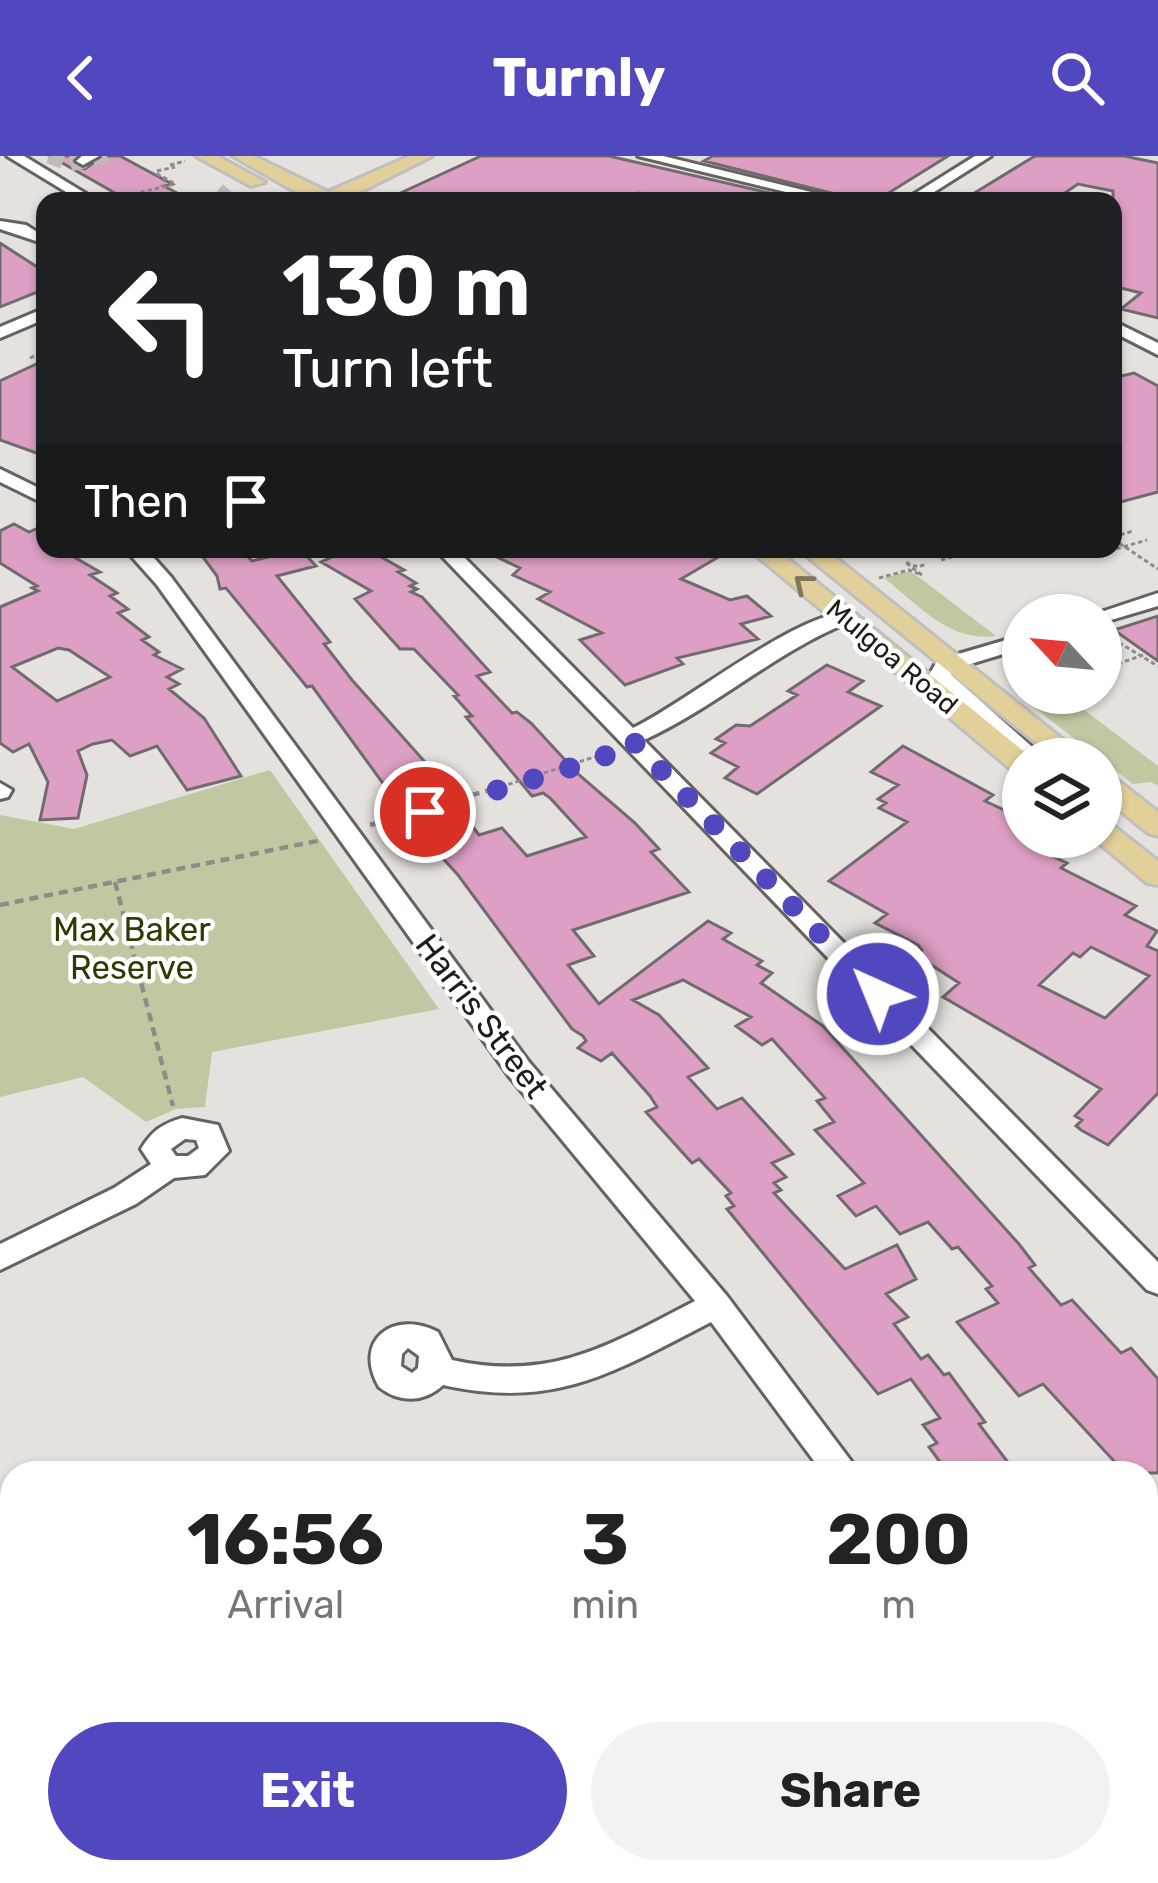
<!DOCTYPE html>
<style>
:root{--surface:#fff;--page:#f2f2f2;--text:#222;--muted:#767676;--accent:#5148bf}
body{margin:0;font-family:Rubik,sans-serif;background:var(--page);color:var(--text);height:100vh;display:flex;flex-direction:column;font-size:45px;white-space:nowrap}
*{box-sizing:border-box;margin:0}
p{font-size:39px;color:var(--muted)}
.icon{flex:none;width:66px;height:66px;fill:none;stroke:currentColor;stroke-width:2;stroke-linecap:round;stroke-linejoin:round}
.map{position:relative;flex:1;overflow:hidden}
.details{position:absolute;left:0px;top:1305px;width:1158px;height:423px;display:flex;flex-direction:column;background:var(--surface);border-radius:36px 36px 0 0;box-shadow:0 3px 9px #0004}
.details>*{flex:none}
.banner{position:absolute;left:36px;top:36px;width:1086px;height:366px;border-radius:24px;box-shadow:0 3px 9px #0004;background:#202124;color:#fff;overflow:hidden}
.needle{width:78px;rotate:296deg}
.tools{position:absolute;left:1002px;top:438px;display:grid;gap:24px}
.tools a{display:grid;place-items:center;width:120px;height:120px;border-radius:50%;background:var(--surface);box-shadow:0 3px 9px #0004;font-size:60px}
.pin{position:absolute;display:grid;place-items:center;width:102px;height:102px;color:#fff;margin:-51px;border:6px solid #fff;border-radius:50%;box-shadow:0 3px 12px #0007}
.me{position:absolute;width:132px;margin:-66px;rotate:316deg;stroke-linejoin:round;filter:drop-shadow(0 0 9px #0008)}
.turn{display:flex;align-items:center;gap:42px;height:252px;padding:0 48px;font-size:54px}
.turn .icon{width:156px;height:156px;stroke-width:2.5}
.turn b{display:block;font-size:84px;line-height:102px}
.then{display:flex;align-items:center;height:114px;padding:0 48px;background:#0003;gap:24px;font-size:45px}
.eta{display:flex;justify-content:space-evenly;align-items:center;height:204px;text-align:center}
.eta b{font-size:72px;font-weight:700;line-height:84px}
.action{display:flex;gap:24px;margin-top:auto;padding:24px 48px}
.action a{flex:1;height:138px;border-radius:72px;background:var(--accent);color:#fff;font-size:48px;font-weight:700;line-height:138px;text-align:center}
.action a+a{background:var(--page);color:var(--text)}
header{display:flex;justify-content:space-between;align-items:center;height:156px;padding:0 48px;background:var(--accent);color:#fff;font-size:54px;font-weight:700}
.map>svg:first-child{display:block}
.green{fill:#bfc8a1}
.building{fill:#dd9fc3;stroke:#706c6e;stroke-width:3;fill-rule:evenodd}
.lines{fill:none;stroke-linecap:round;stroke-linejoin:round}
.minor-tunnel{stroke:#bdbab7;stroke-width:15;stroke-dasharray:15 8;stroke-linecap:butt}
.minor-casing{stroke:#65625f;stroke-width:6}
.major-casing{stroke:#c0bfbf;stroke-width:6}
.path-far1{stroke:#8f8b89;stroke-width:3;stroke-dasharray:4.5 3;stroke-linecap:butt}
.path{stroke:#8f8b89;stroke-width:4.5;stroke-dasharray:9 6;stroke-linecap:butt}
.minor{fill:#fff;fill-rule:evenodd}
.major{fill:#e1d09a;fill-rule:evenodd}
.oneway{stroke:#80765a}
.route{stroke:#5148bf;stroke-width:21;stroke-dasharray:0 37.8}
.labels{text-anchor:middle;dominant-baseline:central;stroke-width:9;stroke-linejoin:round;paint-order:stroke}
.far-street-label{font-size:27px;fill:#1e1c1b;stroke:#fff}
.park-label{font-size:33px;fill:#313906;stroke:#fff}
.street-label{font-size:33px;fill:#1e1c1b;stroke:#fff}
</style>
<header><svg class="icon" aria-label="back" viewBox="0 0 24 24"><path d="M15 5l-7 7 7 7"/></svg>Turnly<svg class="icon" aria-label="search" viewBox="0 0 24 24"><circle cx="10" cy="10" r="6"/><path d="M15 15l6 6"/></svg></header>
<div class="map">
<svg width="1158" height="1727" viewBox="0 0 1158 1727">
<rect width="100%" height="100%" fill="#e5e1de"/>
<path class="green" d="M909 415 920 422 996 480C950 486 923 453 884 422Z
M1028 537H1062L1158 610V630L1151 626 1133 628 1035 552Z
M270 614 439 853 212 896 205 951 176 953 146 966 83 921 0 941V659L74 673Z"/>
<path class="building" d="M50 0H75L74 9 85 13 103 0H120L172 28 164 30 192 45H129Z
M481 0H609L804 45H674L639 37 622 45H383Z
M713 0H948L879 43 864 39 863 45 704 5Z
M1035 0H1124L1158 7V162L1121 153 1141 137 1113 130V35L1078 28 1053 45H1017L976 36Z
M0 87 45 116V133L0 151Z
M45 204V300L0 284V225Z
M1134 217 1158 230V336L1113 348V222Z
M14 368 29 376 45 369V393H60L100 416 90 419 117 437 110 440 128 453 118 457 149 481 142 484 159 496 154 499 182 513 167 521 179 528 169 533 204 562 241 620 187 634 157 590 130 600 112 584 93 588 78 595 87 619 78 662 40 664 48 626 29 588 13 596 0 587V451L38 435 32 432 37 430 0 407V375ZM58 492 69 494 110 521 57 545 12 511Z
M197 393H241L252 405 300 393 316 410 277 420 330 486 324 488 352 524 425 606 405 613 439 656 458 651 479 679 502 672 527 700 586 681 550 642 543 637 532 640 466 561 472 560 454 540 458 539 414 493H400L355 443 371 435 321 406 350 393H367L404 414 398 416 416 427 410 430 417 433 411 436 422 441 490 516 477 520 512 557 517 556 531 567 578 618 635 667 659 693 651 696 689 736 573 774 594 800 568 809 599 848 708 765 731 777 723 783 762 805 757 809 772 817 761 827 823 870 1019 1088 1035 1109 1029 1112 1061 1149 1072 1144 1121 1197 1131 1192 1158 1223V1317H1125L1043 1228 1019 1240 957 1166 998 1147 986 1133 992 1130 958 1091 952 1093 928 1066 900 1078 876 1050 856 1060 838 1040 864 1027 815 974 834 966 817 945 825 942 772 883 762 889 736 870 751 861 683 824 633 844 659 859 708 912 688 921 717 953 742 942 793 998 772 1007 786 1021 774 1027 781 1034 774 1037 845 1113 897 1089 916 1123 886 1138 908 1161 894 1168 921 1203 928 1199 944 1219 949 1217 985 1266 979 1268 1016 1317H948L929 1291 937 1287 923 1269 940 1262 911 1223 878 1238 727 1053 734 1050 726 1040 731 1037 699 1003 692 1007 646 956 657 951 650 940 612 897 601 905 578 892 586 885 583 880 572 873 458 719 417 674 312 530 307 531 226 432 220 433 217 420Z
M480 393H732L681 423 730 444 747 440 771 460 741 468 758 483 677 502 683 508 625 529 580 484 602 477 538 443 550 436 513 419 520 412Z
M1158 460V505L1114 474Z
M827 509 863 525 848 536 881 550 757 638 725 622 738 611 711 597 725 587 716 583 736 569 750 570 797 539 788 535Z
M903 590 993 639 985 645 1023 663V681L1060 693 1052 700 1067 707 1061 712 1136 750 1125 759 1157 775 1147 790 1158 795V937L1108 989 1081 974 1076 970 1082 964 1075 960 1101 933 943 841 959 827 916 799 922 794 918 789 875 767 887 758 829 725 907 666 879 652 886 647 878 643 898 629 871 616ZM1091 791 1149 820 1105 862 1039 829 1073 797 1080 801Z"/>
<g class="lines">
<path class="minor-tunnel" d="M49 0 70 8 107 0
M218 34 225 40 220 45"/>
<g class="minor-casing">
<path id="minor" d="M7 0H24L98 45H81Z
M82 0H99L83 9 76 5Z
M638 0H663L848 45H823Z
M975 0H991L920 45H903Z
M294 40 300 45H284Z
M0 65 26 69 45 81V88L0 73Z
M45 152V163L0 182V171Z
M1113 165 1158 187V199L1113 176Z
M0 313 45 335V348L0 326Z
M125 393H146L171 421 529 906 727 1140 860 1317H823L711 1166C614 1216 556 1254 443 1229 424 1247 399 1247 379 1231 352 1184 394 1153 438 1176L452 1204C551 1226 610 1189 695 1145L509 920 157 429ZM408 1192 419 1200 418 1212 412 1217 401 1210 402 1198Z
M435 393H456L633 572C683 549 805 450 852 457V465C777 494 717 551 644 584L1158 1106V1138L1147 1134Z
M1158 437V450L1101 467V459H1092Z
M1023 479V492L954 513 951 519 1046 603 1023 605 940 536 929 519 938 504Z
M0 627 12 634 8 641 0 643Z
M182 962 218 969 229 995 205 1019 174 1022 136 1048 0 1114V1088L114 1032 151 1008 141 993C152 975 162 968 182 962ZM185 983 196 984 199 992 188 1000H176L171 993Z
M0 1414 12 1418V1453L0 1449Z
M1146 1704 1158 1727H1114L1110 1716H1146Z
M486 1716H541L545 1727H490Z"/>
</g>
<g class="major-casing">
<path id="major" d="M196 0H217L265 26 251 30Z
M233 0H254L328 36 410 0H432L342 45H312Z
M749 393H776L1033 603H1023V617L1013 615Z
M798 393H825L1087 603H1056Z
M1101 616 1111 619 1158 656V680L1148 677 1101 639Z
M1101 665 1111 668 1158 705V729L1147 727 1092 681H1101Z"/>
</g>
<path class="path-far1" d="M170 9 185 5
M157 15 175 11
M111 43 175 28 154 16
M30 202 45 195
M1113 381 1133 375
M1113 383 1158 413
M1102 397 1147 384
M941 404 980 393
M879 422 909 414 922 419 905 406 918 411 926 408
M1106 479 1158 510
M1118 508 1143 499
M494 633 610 596"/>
<path class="path" d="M370 669 503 630
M115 726 173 950
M0 749 322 684"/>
<use href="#minor" class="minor"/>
<use href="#major" class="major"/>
</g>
<defs><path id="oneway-chevron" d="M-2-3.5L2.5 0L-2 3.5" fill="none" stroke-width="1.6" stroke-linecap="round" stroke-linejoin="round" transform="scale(3)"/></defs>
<use class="oneway" href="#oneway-chevron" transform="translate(803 427) rotate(-141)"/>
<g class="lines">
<path class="route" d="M425 656 602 602 630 582 878 838"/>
</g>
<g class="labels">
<g class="far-street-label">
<text transform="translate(892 501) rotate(40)">Mulgoa Road</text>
</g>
<g class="park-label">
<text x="132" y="773">Max Baker<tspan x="132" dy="38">Reserve</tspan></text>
</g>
<g class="street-label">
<text transform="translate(482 860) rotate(53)">Harris Street</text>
</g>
</g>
</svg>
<div class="tools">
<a><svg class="needle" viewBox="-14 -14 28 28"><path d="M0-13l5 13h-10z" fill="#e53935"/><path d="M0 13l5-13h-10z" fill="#767676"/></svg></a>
<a><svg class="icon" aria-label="layers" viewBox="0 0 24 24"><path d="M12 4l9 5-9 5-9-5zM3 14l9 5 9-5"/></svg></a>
</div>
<div class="pin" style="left:425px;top:656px;background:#d93025"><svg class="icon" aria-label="arrive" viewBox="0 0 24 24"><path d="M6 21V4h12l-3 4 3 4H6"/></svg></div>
<svg class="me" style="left:878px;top:838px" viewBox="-20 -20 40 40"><circle r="17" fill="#5148bf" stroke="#fff" stroke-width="3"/><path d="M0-11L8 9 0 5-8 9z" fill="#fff"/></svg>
<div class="banner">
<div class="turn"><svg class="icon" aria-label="left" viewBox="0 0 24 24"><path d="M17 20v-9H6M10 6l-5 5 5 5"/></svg><div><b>130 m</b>Turn left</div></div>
<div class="then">Then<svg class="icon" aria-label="arrive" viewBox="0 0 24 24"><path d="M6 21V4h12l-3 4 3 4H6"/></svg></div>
</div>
<section class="details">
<div class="eta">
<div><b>16:56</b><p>Arrival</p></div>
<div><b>3</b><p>min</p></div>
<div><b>200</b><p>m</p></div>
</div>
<div class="action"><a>Exit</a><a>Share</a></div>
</section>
</div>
